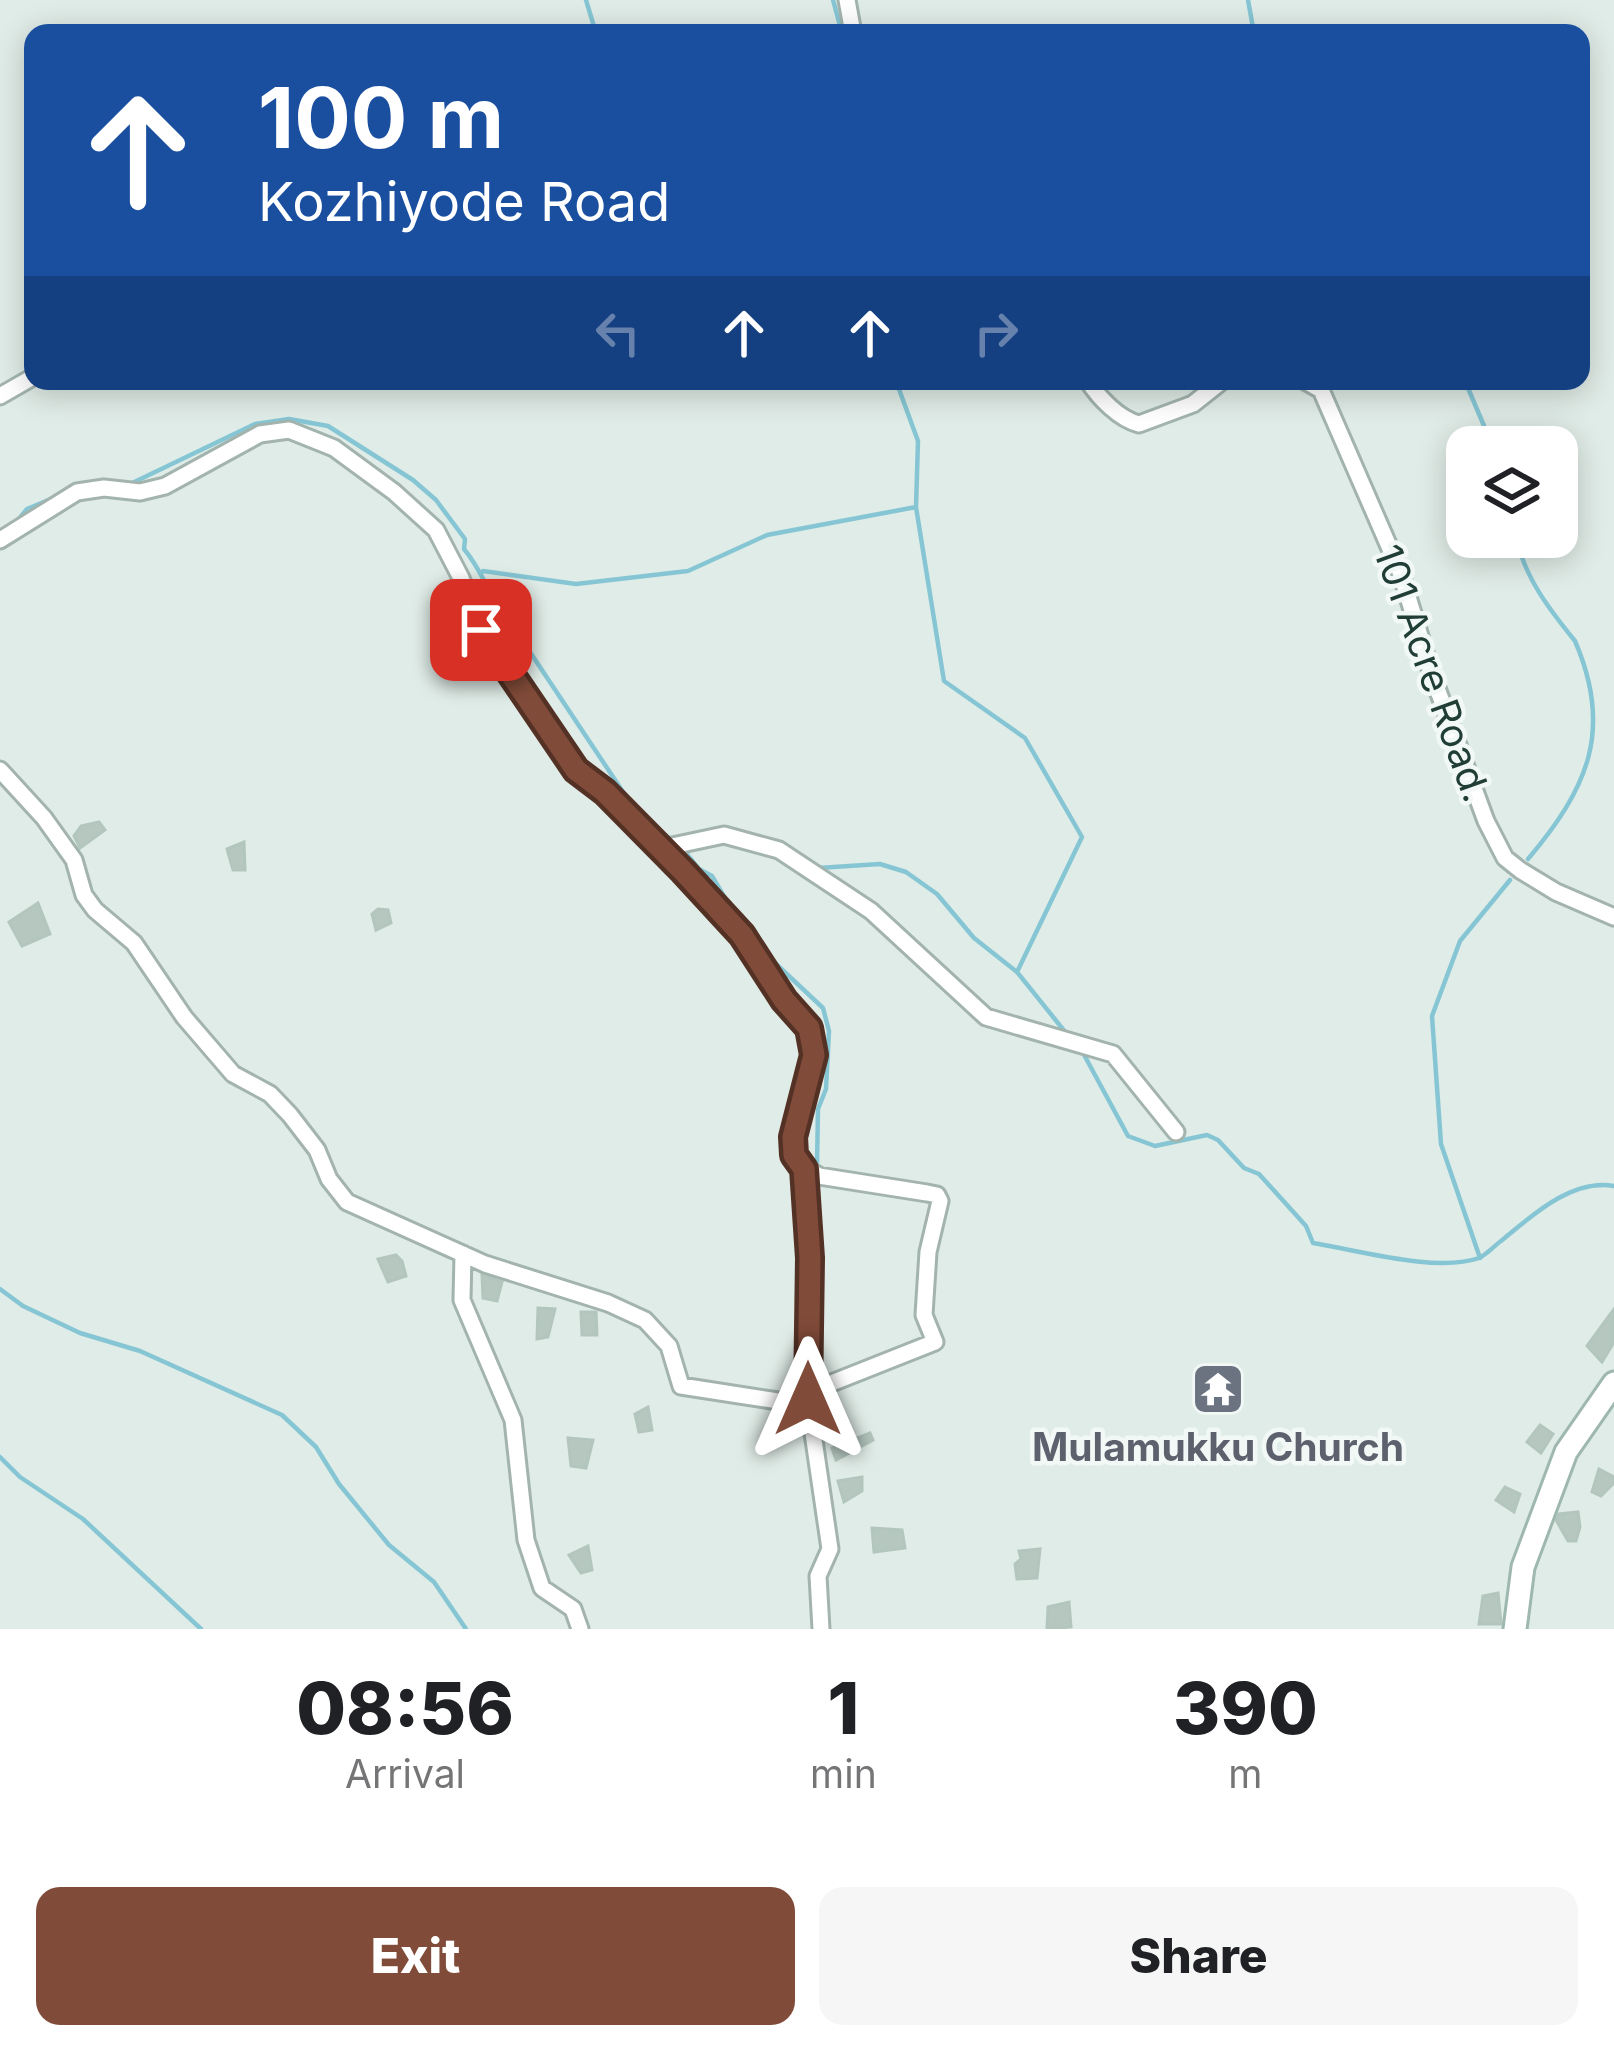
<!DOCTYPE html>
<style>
:root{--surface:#fff;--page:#f6f6f6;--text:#202124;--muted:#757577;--accent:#814b39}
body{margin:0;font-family:Inter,sans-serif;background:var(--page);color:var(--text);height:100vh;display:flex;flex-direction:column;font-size:45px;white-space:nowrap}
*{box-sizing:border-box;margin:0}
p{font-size:39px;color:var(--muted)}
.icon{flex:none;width:66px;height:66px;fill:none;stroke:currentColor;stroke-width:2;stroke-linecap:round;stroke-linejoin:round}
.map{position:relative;height:1629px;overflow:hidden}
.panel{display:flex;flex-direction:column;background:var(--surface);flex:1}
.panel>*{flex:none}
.guide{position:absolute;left:24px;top:24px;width:1566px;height:366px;border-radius:24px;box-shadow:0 6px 30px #0003;background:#1a4fa0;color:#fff;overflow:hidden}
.buttons{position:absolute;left:1446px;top:426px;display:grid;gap:24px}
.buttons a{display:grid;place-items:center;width:132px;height:132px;border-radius:24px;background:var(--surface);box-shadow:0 6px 30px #0003;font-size:60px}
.pin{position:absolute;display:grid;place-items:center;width:102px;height:102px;color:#fff;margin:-51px;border-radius:24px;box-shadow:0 6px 18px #0006}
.me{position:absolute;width:132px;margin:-66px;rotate:0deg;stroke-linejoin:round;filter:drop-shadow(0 0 9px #0008)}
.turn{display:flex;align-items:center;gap:42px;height:252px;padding:0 36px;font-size:54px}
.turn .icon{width:156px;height:156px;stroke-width:2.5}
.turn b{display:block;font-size:84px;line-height:102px}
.lanes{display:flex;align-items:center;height:114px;padding:0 36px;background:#0003;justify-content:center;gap:60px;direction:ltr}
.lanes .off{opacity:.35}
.eta{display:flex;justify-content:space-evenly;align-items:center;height:204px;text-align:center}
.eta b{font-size:72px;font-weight:800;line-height:84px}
.primary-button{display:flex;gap:24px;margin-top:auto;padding:24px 36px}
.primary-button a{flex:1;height:138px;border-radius:24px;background:var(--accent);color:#fff;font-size:48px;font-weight:800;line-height:138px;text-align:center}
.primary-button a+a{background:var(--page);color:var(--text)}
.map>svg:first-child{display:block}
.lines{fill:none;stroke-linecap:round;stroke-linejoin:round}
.stream{stroke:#86c6d4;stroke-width:4.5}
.building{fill:#b6c7c0;stroke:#b3c6be;stroke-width:3}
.minor-casing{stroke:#a3b4ae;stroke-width:21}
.secondary-casing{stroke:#9eb8af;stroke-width:27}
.minor{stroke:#fff;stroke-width:15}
.secondary{stroke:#fff;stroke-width:21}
.route-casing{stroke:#543125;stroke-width:30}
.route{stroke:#814b39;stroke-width:21}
.labels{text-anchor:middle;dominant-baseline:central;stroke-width:9;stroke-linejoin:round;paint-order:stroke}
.street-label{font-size:39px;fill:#203d36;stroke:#f1f8f5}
.worship-label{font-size:39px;font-weight:bold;fill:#5b616d;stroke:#f1f8f5}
</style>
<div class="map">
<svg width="1614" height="1629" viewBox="0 0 1614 1629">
<rect width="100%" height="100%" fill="#e0ece7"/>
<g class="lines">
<path class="stream" d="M586 0 596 33
M833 0 842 33
M1248 0 1254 33
M896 381 918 441 916 507
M1465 381 1493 447
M128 485 255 424 289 419 328 426 413 480 436 500 465 539 464 549C486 575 491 604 514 628L639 816 672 840
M18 520 27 509 53 498
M1516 537C1525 578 1549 609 1575 641 1614 731 1587 789 1528 859
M483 571 576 584 688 571 767 535 916 507 944 681 1025 738 1082 837 1017 972
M686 853 699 869 712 876 738 920
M818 868 880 864 906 872 937 894 974 938 1017 972 1066 1033
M755 944 823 1008 829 1031 826 1089 818 1109 817 1164
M1082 1051 1128 1136 1155 1146 1207 1135 1218 1140 1244 1168 1259 1174 1306 1226 1313 1243C1357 1250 1437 1273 1479 1258 1486 1255 1494 1246 1501 1241 1530 1217 1572 1178 1614 1186
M1480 1258 1441 1144 1432 1016 1460 941 1510 880
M0 1289 23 1306 80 1333 140 1351 282 1415 316 1447 339 1484 389 1545 434 1582 466 1629
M0 1457 20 1477 83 1519 201 1629"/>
</g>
<path class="building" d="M99 822 105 830 80 848 74 836 81 826Z
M244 842 245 870H233L227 849Z
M38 903 50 934 22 946 9 922Z
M378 909 388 910 391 923 376 930 372 914Z
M396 1255 402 1261 406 1276 388 1282 378 1259Z
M482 1275 502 1282 497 1301 483 1298Z
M538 1308 555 1309 548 1337 537 1339Z
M1614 1309V1342L1602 1362 1587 1346Z
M581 1312H596L597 1335H582Z
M1225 1376 1231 1378 1238 1390 1209 1401 1199 1388Z
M648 1407 652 1430 639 1432 635 1414Z
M1540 1425 1553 1434 1541 1453 1527 1442Z
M870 1433 873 1440 836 1460 832 1448Z
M568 1438 593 1440 586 1468 571 1466Z
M1599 1469 1614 1477V1483L1601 1496 1592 1492Z
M862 1477V1491L844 1502 838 1481Z
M1505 1487 1520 1494 1514 1512 1496 1500Z
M1578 1512 1580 1527 1576 1541H1568L1556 1520 1559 1514Z
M872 1528 902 1530 905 1548 874 1552Z
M588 1546 592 1570 581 1573 569 1555Z
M1040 1549 1037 1578 1017 1579 1015 1564 1021 1559 1019 1551Z
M1498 1593 1501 1624H1479L1483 1596Z
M1069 1602 1071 1627 1047 1629 1048 1607Z"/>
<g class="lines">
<g class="minor-casing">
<path id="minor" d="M847 0 853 33
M1088 381C1099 398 1119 419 1139 424L1193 404 1222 381
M1305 381 1321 390 1401 574 1431 672 1486 821 1505 858 1520 870 1556 892 1614 917
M0 396 33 377
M0 540 77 492 104 488 140 492 165 486 260 434 289 430 334 448 394 492 436 530 461 578 481 630 564 756 663 848 706 895 742 935 783 1001 809 1027 815 1055 793 1137 794 1155 799 1164 819 1176 927 1193 937 1195 940 1201 928 1252 924 1315 935 1342 829 1384 808 1399 830 1549 818 1576 821 1629
M0 770 44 818 74 860 84 895 95 910 134 943 184 1017 233 1074 270 1094 290 1115 317 1150 329 1179 347 1202 485 1264 608 1303 645 1320 669 1346 681 1386 778 1401 812 1418
M663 848 724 835 779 850 871 911 986 1017 1113 1054 1176 1132
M804 1169 810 1258 808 1399
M463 1254 462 1300 513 1420 526 1540 542 1588 573 1609 580 1629"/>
</g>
<g class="secondary-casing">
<path id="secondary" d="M1515 1629 1523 1567 1566 1452 1614 1383"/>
</g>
<use href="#minor" class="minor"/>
<use href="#secondary" class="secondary"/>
</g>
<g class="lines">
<g class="route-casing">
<path id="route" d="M481 630 576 770 605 792 683 871 742 935 784 1000 809 1028 814 1055 793 1137 794 1155 804 1169 810 1258 808 1399"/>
</g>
<use href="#route" class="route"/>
</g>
<defs>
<g id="temple-square" transform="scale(2.7)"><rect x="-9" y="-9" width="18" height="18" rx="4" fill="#6b7280" stroke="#f1f8f5"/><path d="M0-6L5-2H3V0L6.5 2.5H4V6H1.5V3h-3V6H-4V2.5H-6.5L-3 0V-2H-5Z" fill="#fff"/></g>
</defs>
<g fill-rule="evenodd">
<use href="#temple-square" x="1218" y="1389"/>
</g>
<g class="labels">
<g class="street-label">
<text transform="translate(1433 673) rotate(70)">101 Acre Road.</text>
</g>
<g class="worship-label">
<text x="1218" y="1446">Mulamukku Church</text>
</g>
</g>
</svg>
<div class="buttons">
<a><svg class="icon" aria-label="layers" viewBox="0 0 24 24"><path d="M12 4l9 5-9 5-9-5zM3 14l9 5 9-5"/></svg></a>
</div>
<div class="pin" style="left:481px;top:630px;background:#d93025"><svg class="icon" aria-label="arrive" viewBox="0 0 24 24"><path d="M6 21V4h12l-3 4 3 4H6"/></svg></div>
<svg class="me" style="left:808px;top:1399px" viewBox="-20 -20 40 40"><path d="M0-17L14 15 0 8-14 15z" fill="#814b39" stroke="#fff" stroke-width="4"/></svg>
<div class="guide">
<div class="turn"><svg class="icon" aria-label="ahead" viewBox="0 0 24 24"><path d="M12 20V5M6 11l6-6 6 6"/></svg><div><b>100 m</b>Kozhiyode Road</div></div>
<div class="lanes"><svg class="icon off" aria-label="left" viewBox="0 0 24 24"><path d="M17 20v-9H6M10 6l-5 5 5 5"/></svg><svg class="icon" aria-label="ahead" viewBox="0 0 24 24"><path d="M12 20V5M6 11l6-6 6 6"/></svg><svg class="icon" aria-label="ahead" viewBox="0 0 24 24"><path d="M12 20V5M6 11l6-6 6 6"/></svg><svg class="icon off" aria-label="right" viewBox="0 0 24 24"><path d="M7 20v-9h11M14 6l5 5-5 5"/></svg></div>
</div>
</div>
<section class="panel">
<div class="eta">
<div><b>08:56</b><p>Arrival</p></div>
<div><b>1</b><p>min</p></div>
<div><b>390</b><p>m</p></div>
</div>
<div class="primary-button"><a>Exit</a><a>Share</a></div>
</section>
